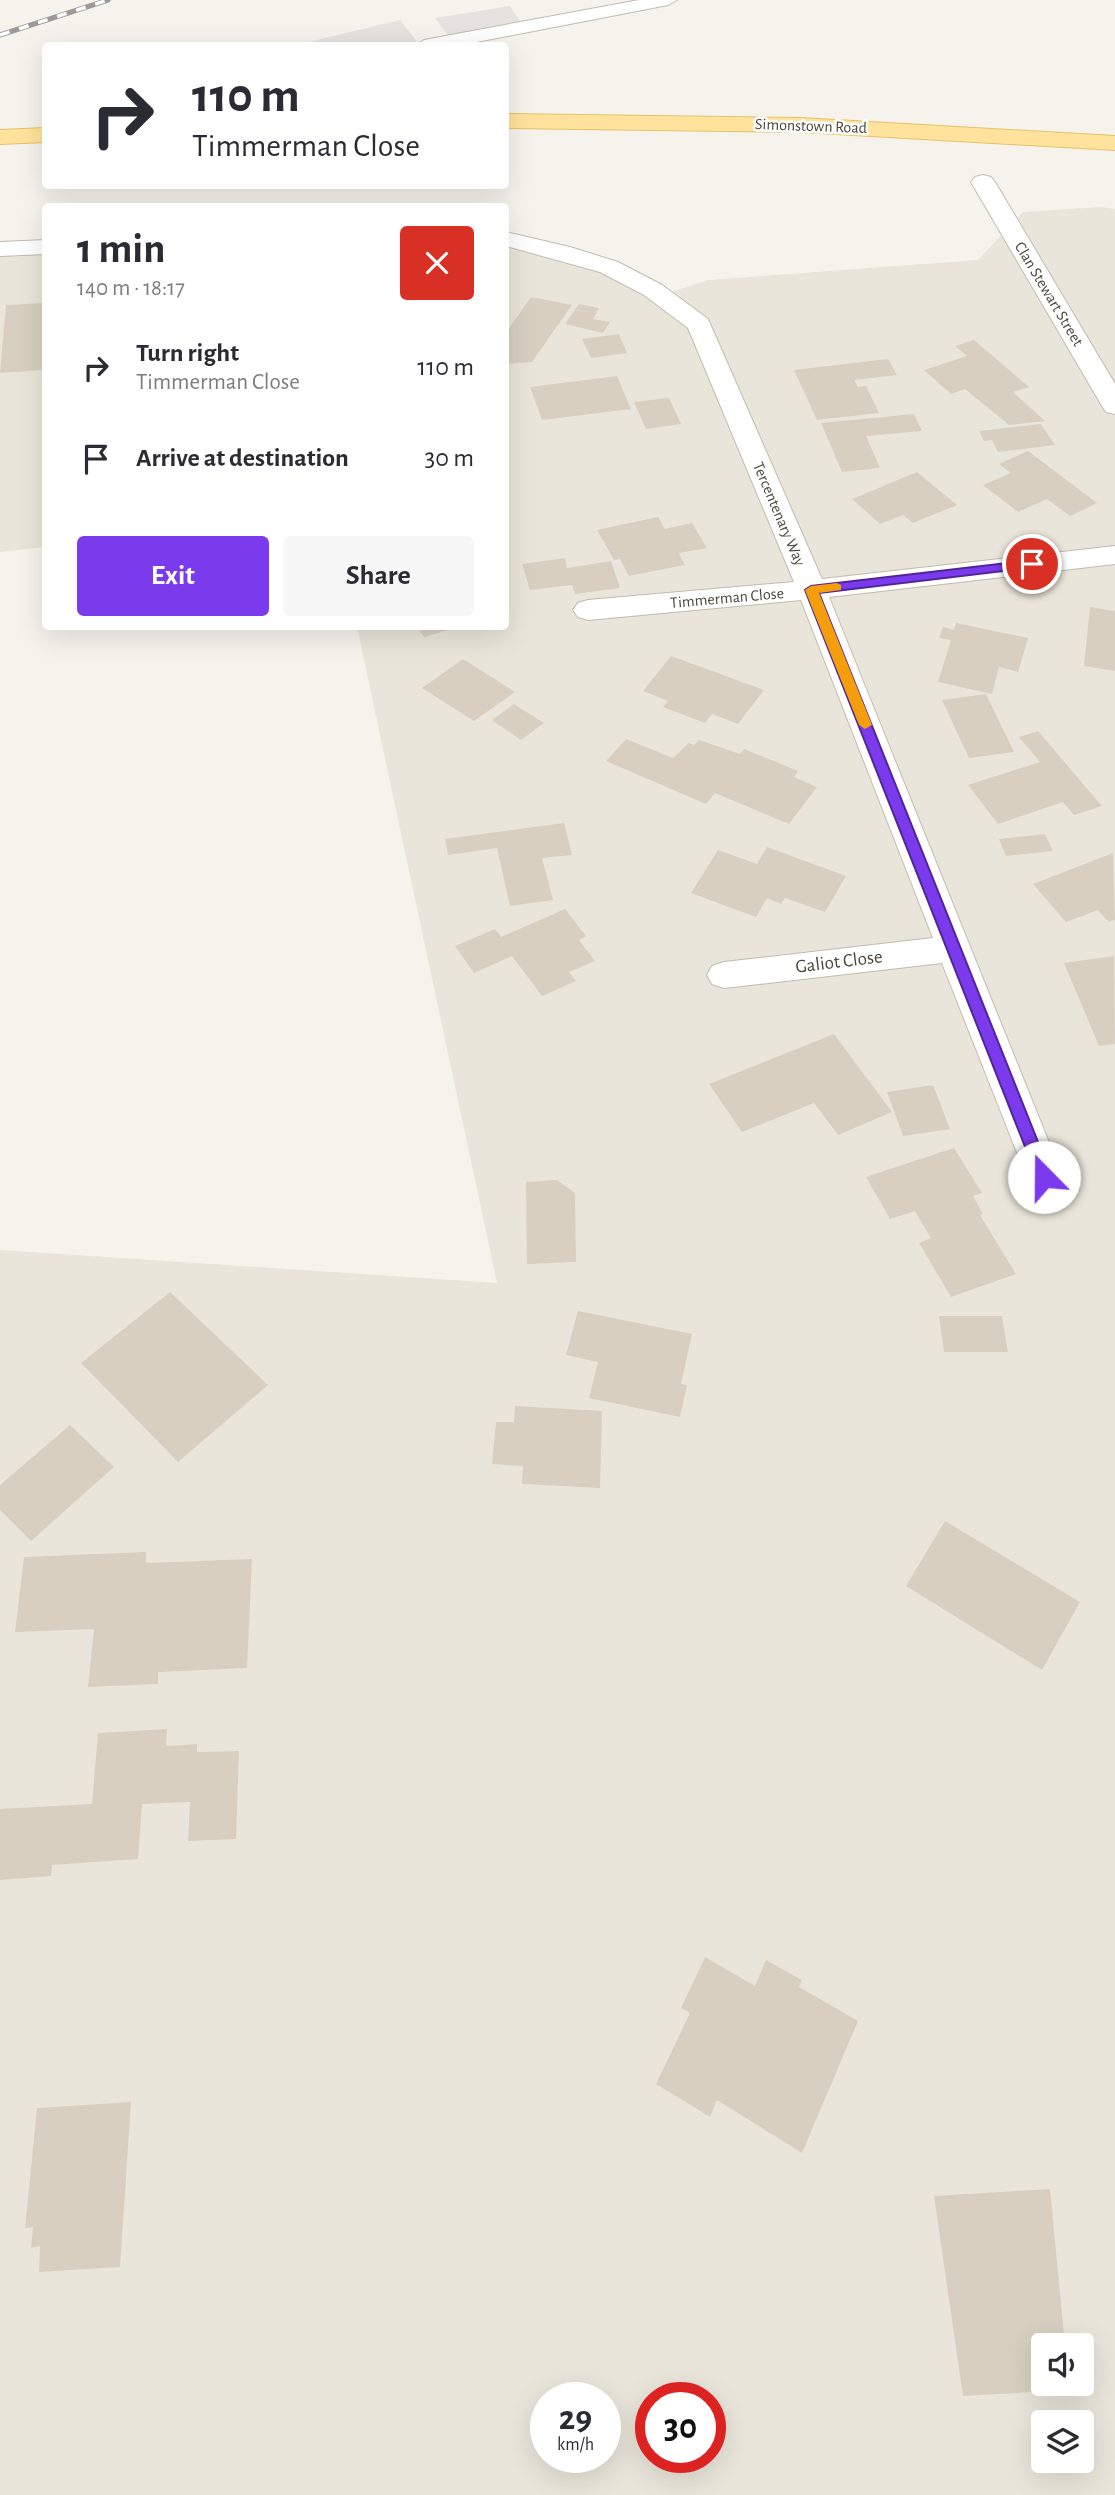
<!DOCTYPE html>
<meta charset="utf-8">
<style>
:root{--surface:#fff;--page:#f7f7f7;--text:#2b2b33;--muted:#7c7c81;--accent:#7c3aed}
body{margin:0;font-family:"Alegreya Sans",sans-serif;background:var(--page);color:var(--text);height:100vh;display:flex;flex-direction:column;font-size:26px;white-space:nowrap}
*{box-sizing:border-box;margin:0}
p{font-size:23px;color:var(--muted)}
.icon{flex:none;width:38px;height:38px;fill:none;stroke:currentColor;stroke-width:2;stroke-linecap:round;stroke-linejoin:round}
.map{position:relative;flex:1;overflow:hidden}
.details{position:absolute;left:42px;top:203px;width:467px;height:427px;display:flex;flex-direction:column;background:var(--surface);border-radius:7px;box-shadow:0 7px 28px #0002}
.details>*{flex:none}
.guide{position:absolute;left:42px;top:42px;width:467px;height:147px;border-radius:7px;box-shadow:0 7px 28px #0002;background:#fff;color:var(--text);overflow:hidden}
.buttons{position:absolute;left:1031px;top:2333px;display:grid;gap:14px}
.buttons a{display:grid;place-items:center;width:63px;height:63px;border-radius:7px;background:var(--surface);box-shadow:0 7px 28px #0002;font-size:35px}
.speed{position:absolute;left:530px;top:2382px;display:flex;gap:14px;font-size:35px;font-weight:700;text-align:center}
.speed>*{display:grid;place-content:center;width:91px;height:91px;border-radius:50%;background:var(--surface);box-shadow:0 7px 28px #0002;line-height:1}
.speed small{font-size:18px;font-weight:400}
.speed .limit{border:10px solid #d22;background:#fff;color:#111}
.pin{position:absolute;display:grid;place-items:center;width:60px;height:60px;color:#fff;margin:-30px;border:4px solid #fff;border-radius:50%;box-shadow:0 2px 7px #0007}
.me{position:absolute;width:77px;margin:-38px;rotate:338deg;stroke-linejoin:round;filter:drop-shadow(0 0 5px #0008)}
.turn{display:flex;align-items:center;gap:24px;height:147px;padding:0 35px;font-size:32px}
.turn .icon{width:91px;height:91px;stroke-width:2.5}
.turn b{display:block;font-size:49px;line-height:60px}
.round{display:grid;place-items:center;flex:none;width:74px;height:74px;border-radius:7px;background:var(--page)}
.head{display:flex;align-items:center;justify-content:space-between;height:119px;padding:0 35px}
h1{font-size:42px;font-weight:700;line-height:52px}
.primary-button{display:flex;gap:14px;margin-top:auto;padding:14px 35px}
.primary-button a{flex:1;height:80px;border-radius:7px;background:var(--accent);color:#fff;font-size:28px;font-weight:700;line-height:80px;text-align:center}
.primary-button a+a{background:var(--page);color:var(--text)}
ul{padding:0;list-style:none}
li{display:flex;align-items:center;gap:21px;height:91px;padding:0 35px}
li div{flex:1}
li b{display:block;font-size:26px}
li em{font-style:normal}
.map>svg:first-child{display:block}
.residential{fill:#eae5da;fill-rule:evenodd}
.parking{fill:#e5e3e0}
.building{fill:#d8cfc1}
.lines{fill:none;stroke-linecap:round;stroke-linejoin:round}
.lane-casing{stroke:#c2bbae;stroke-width:2}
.street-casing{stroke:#c2bbae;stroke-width:2}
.primary-casing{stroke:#e6c16a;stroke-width:2}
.lane{fill:#fff;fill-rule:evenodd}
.street{fill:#fff;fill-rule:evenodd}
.primary{fill:#ffe39c;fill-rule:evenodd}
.rail-casing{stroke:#9a9a9a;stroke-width:5}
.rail{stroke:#fff;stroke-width:3.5;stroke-dasharray:10;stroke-linecap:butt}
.route{fill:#7c3aed;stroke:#51269a;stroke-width:2}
.slow{fill:#f59e0b}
.labels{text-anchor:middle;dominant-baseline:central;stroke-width:5;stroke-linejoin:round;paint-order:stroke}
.far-street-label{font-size:16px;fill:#4b4439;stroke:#fff}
.street-label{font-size:19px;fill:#4b4439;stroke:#fff}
</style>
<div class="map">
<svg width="1115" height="2495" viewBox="0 0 1115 2495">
<rect width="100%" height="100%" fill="#f6f3ec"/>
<path class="residential" d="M1101 207 1115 209V2495H0V1250L497 1283 357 627 506 626V239L567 252 664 294 709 280 978 260 1023 212ZM1043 2345H1082V2384H1043ZM546 2398H606V2457H546ZM651 2398H710V2457H651ZM1043 2422H1082V2460H1043Z
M46 247 45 547 0 552V249Z"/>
<path class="parking" d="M510 6 521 23 450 38 435 18Z
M400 20 418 43H305Z"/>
<path class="building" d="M531 297 572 305 532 362 506 364V333Z
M46 303 43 370 0 373 6 305Z
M579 304 599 308 593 319 610 322 603 333 565 324Z
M619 334 627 353 591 358 582 339Z
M974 340 1029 387 1013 392 1045 421 1009 425 965 389 951 394 924 370 967 356 955 346Z
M888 359 897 375 854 380 858 387 866 386 879 413 817 420 794 370Z
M617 376 631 409 542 420 530 387Z
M669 398 681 424 646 429 634 402Z
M914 414 922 431 866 436 880 468 842 472 821 423Z
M1041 424 1055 445 998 452 992 440 984 441 979 431Z
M1028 451 1097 503 1070 516 1047 499 1018 512 983 485 1011 473 999 464Z
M917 472 957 505 913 523 903 515 880 524 852 499Z
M658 517 665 529 692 523 707 548 679 553 685 565 629 576 620 559 614 560 597 530Z
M565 558 567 568 611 561 620 588 575 594 572 585 530 590 522 564Z
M1090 607 1115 611V671L1084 666Z
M956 623 1028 638 1018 672 999 667 992 694 938 682 951 640 939 638 943 627 954 630Z
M417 626H458L459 627 424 637Z
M671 656 764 690 738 724 712 714 705 723 663 707 668 701 643 691Z
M463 659 515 692 474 721 422 688Z
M986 694 1014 752 969 758 942 700Z
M514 704 544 723 521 740 492 720Z
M1038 731 1102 806 1074 815 1063 802 998 824 968 785 1040 762 1019 737Z
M626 739 673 758 689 743 694 745 699 740 740 754 744 749 798 771 794 777 817 787 789 824 715 793 706 804 606 761Z
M564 823 572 855 542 858 553 900 510 906 497 848 448 855 445 839Z
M1045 834 1053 851 1006 856 999 839Z
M767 847 846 876 825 912 785 898 781 904 767 898 756 917 691 893 718 850 757 864Z
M1113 853 1115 920 1109 922 1098 910 1066 922 1033 884Z
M565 909 586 936 579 940 595 961 569 972 576 981 542 996 512 956 474 973 455 946 495 929 501 937Z
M1114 956 1115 1044 1099 1046 1064 963Z
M834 1034 892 1112 838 1135 814 1103 742 1132 709 1084Z
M933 1085 950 1129 903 1136 887 1092Z
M954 1148 982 1193 973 1196 983 1214 980 1215 1016 1274 951 1297 919 1243 931 1238 915 1211 890 1219 866 1177Z
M557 1180 575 1193 576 1262 527 1264 526 1182Z
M170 1292 268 1385 178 1462 81 1363Z
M578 1311 692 1334 681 1384 687 1385 680 1417 589 1398 598 1362 566 1355Z
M939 1316H1002L1008 1352H944Z
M515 1406 602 1411 600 1488 522 1484 523 1466 492 1464 496 1422H514Z
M70 1425 114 1467 31 1541 0 1510V1485Z
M945 1521 1080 1602 1042 1670 906 1586Z
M146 1552V1563L252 1559 247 1668 158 1672V1684L88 1687 94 1629 15 1632 24 1557Z
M167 1729 166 1746 197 1744V1752L239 1751 236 1839 188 1841 190 1802 142 1804 138 1859 52 1865 51 1876 0 1880V1809L92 1804 98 1733Z
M705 1957 755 1986 766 1960 802 1980 799 1987 858 2021 802 2153 717 2100 710 2117 656 2084 690 2013 681 2008Z
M131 2102 120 2267 39 2272 40 2246 31 2248 33 2227 25 2228 37 2108Z
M1050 2189 1065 2345H1043V2384H1068L1069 2390 963 2396 934 2196Z"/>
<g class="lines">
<g class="lane-casing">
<path id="lane" d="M639 0H677L668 5 456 46H415L424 40Z"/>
</g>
<g class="street-casing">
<path id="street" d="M983 175 991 177 995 182 1115 384V414L1106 412 1102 406 971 182 975 177Z
M506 232 570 247 618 262 662 285 708 319 822 579 1115 546V564L829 597 1063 1177 1057 1188 1044 1193 1031 1188 942 963 724 988 712 984 707 975 712 966 724 962 933 938 801 600 588 620 578 617 573 610 578 603 588 600 794 582 688 328 644 295 600 272 506 246Z
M46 240V254L0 256V242Z"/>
</g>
<g class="primary-casing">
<path id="primary" d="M506 114 801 118 1115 136V150L801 132 506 128Z
M46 128V142L0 144V130Z"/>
</g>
<use href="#lane" class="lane"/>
<use href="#street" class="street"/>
<use href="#primary" class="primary"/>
<g class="rail-casing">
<path id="rail" d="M0 35 108 0"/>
</g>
<use href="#rail" class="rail"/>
</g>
<path class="route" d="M1032 560 1036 562V567L819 593 1052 1177 1044 1184 1037 1177 805 590 811 586Z"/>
<path class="slow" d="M837 583 841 585V590L819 593 872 725 865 729 859 725 805 590 811 586Z"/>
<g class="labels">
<g class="far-street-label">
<text transform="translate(811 126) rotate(2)">Simonstown Road</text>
<text transform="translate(1049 294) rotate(59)">Clan Stewart Street</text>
<text transform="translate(779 514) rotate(67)">Tercentenary Way</text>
<text transform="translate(727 598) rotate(-5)">Timmerman Close</text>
</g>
<g class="street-label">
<text transform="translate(839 962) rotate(-7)">Galiot Close</text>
</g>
</g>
</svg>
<div class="buttons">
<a><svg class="icon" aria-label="sound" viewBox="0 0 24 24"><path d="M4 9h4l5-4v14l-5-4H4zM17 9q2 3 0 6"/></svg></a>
<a><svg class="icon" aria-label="layers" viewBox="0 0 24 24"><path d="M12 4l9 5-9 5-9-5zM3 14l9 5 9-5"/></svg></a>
</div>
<div class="speed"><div>29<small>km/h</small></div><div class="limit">30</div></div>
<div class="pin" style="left:1032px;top:564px;background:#d93025"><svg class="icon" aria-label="arrive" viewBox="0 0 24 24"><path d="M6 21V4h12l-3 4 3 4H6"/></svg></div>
<svg class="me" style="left:1044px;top:1177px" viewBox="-20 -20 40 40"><circle r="19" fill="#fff"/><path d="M0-13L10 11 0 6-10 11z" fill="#7c3aed"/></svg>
<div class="guide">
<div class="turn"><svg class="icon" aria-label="right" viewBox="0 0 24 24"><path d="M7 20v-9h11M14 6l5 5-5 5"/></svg><div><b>110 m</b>Timmerman Close</div></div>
</div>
<section class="details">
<div class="head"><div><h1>1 min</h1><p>140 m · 18:17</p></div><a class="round" style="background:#d93025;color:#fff"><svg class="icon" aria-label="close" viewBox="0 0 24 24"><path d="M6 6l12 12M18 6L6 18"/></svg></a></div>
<ul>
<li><svg class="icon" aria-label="right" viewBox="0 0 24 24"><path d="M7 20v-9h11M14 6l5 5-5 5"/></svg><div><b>Turn right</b><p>Timmerman Close</p></div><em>110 m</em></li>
<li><svg class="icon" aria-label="arrive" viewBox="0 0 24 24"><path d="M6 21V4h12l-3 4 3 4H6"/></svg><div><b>Arrive at destination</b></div><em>30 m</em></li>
</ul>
<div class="primary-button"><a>Exit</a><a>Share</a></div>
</section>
</div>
